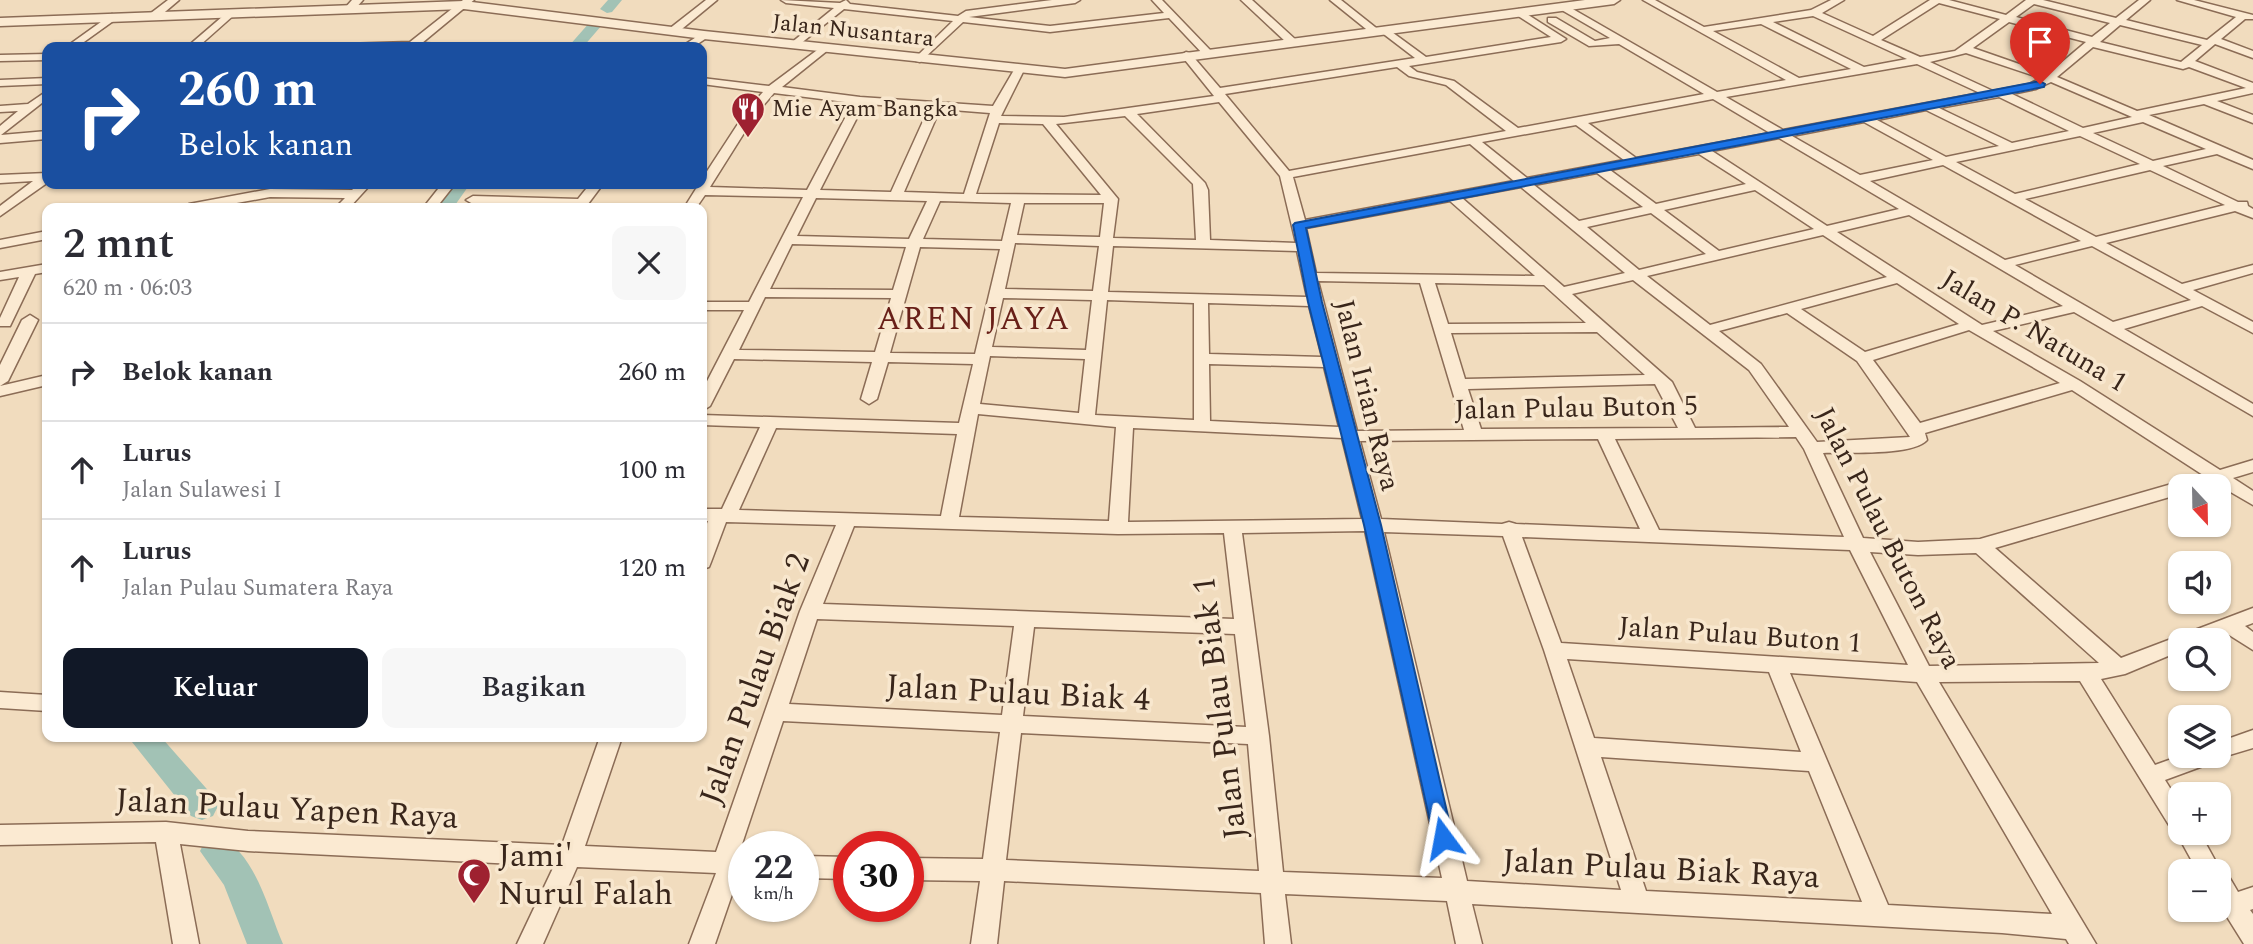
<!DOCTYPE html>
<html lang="id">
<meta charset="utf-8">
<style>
:root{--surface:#fff;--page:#f7f7f7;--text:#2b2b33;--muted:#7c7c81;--line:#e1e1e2;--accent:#111827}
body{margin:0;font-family:Spectral,serif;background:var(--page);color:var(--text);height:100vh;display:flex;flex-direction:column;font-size:26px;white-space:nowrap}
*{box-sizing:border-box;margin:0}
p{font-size:23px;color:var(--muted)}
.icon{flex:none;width:38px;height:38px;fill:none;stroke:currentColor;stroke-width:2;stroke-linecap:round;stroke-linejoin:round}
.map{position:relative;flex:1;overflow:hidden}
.drawer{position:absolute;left:42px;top:203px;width:665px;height:539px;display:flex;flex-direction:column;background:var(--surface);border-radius:14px;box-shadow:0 2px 5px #0004}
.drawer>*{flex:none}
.banner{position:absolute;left:42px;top:42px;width:665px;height:147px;border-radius:14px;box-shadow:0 2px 5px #0004;background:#1a4fa0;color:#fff;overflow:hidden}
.needle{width:46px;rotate:158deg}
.controls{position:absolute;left:2168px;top:474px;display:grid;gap:14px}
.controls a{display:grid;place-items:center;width:63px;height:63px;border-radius:14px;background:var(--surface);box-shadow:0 2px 5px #0004;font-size:35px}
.speed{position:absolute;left:728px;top:831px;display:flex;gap:14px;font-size:35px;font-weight:700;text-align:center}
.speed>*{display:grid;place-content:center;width:91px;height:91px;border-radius:50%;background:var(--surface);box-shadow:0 2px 5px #0004;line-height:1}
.speed small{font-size:18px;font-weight:400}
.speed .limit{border:10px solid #d22;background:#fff;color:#111}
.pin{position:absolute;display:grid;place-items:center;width:60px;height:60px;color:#fff;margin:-72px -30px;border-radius:50% 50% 50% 0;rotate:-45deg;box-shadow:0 0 7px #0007}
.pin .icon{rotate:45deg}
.me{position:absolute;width:77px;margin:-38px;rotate:347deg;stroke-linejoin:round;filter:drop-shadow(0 0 5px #0008)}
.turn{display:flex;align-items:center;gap:24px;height:147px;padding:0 21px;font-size:32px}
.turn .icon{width:91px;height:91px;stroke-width:2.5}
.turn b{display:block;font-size:49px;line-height:60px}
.round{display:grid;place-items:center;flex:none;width:74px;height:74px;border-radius:14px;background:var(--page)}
.headline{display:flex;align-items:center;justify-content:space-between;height:119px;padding:0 21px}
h1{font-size:42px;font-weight:600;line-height:52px}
.button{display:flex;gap:14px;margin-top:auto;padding:14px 21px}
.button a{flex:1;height:80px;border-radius:14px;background:var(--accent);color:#fff;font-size:28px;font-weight:600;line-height:80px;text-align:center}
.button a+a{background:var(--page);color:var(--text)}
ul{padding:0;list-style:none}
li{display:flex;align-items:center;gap:21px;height:98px;padding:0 21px;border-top:2px solid var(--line)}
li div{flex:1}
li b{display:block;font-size:26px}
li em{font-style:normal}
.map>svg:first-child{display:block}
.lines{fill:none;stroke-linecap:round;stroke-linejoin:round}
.canal{fill:#a2c2b5;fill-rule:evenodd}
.minor-casing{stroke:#8b6c56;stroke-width:3}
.tertiary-casing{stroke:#8b6c56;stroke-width:3}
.minor{fill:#fbead2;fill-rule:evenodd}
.tertiary{fill:#fbead2;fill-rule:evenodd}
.route{fill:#1a73e8;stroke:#114b97;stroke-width:2}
.labels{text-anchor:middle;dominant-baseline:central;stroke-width:7;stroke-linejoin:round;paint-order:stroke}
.far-street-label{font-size:23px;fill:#39261b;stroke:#f8e7ce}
.far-poi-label{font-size:23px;fill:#39261b;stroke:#f8e7ce;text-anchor:start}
.street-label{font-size:28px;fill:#39261b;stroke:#f8e7ce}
.quarter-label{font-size:32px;letter-spacing:2px;fill:#681f18;stroke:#f8e7ce}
.near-street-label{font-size:33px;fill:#39261b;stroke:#f8e7ce}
.near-poi-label{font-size:33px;fill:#39261b;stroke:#f8e7ce;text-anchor:start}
</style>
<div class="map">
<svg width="2253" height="944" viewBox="0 0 2253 944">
<rect width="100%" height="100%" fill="#f1dcbe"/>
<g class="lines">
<path class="canal" d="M608 0H622L612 12 607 13 600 9Z
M595 21 602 25 583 47H568L590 22Z
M452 184H470L453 208H435Z
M128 737H161L213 796 218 806 213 816 202 820 191 816Z
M217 836C255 850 268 910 283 944H247L224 885 200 851 205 841Z"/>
<g class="minor-casing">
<path id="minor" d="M168 0H179L159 17H151V13Z
M352 0H363L354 10H346L345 8Z
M463 0H474L422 43 440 44 445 47H339L344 44 410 42Z
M706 0H717L677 33H669V29Z
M781 0 840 3 846 0 850 4 958 16 966 11 1052 0H1080L1075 3 969 17 1050 26 1164 13 1152 0H1162L1212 52 1203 54 1169 18 1050 32 963 22 920 62 916 61V57L953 21 844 9 795 48 790 45 791 43 834 8 786 3Z
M1241 0H1252L1295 39V43H1287Z
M1330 0H1341L1380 31 1371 33Z
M1643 0H1655L1704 27 1811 10 1831 0H1844L1822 13 1873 36 1930 0H1949L2006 15 2026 0H2043L2116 18 2139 0H2150L2126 20 2207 40 2236 17 2177 0H2194L2253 15V19H2245L2221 39 2253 51V58L2215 44 2195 61 2253 83V93L2217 101 2253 115V123L2204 104 2149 115 2253 160V169L2217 154 2163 166 2238 202H2247L2248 206 2253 209V218L2235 211 2106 243 2182 284 2253 265V273L2193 290 2253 322V333L2202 306 2124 329 2253 404V416L2074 312 1993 331 2080 381 2220 470 2253 460V472L2233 478 2253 491V505L2215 483 2203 486H2180V494L1995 548 2121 658 2253 608V623L2245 626 2253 632V650L2226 633 2206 640H2180V651L2125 674 2101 679 2155 765 2180 756H2219V742L2253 730V748L2216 759 2214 762 2165 780 2180 804V833H2200L2222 873 2228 875 2238 892 2253 887V909L2250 910 2253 914V944H2244L2219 904V872H2198L2176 832 2172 830 2080 681 1939 682 2096 944H2069L2066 939 2002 933 1472 904 1482 944H1456L1447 901 1285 894 1291 944H1265L1261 893 1004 881 997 944H971L980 881 908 880V858L983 859 1000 732 783 721 739 853H744V875L739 874 715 944H689L716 873 577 867 543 944H517L554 866 248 851 180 844 199 944H173L156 842 0 845V825L166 822 248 831 562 845 600 737H622L585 846 716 852 800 611 836 525 726 522 711 562 709 567 702 569V537L708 521H702V509H722L760 427 702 425V415L959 423 973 364 888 362 877 399 869 404 861 399 872 362 734 359 710 406 702 411V391L744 310H702V302H749L803 197 705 195 696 208H684L699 184H702V179L747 110 763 92 702 84V78L769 86 824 45 828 46V50L782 87 860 97 993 106 1014 70 1019 67 1024 70 1001 116 1064 117 1214 96 1181 55 1186 52 1190 53 1220 88 1415 58 1381 32V28L1385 27 1426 57 1551 37 1515 14 1514 12 1519 9 1566 39 1561 42 1409 66 1417 72 1454 81 1518 128 1704 94 1619 44 1589 46 1548 22V18H1556L1595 41 1610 38 1560 9 1559 7 1564 4 1717 92 1786 80ZM1939 3 2000 19 1955 51 1920 57 1881 40ZM2034 4 2110 23 2092 37 2016 17ZM1813 16 1907 59 1864 67 1773 22ZM2009 22 2086 42 2048 74 1973 48ZM1761 24 1851 69 1799 78 1713 31ZM2120 25 2202 45 2181 62 2100 42ZM2093 47 2183 69 2189 67 2246 88 2137 111 2057 77ZM1966 53 2041 78 2029 84 1993 91 1930 62ZM1917 64 1980 93 1783 130 1726 97ZM1397 67 1409 76 1446 85 1506 131 1289 171 1225 94ZM2051 82 2132 117 2083 128 2012 94 2036 89ZM774 93 853 103 807 190 710 187 756 114ZM1999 97 2069 131 2012 143 1939 108ZM1713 99 1770 133 1636 158 1588 123ZM1219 102 1280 176 1296 243 1210 240 1208 190 1205 183 1137 114ZM864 104 929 108 891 192 820 190ZM940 109 990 113 964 194 904 192ZM1926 110 1999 146 1946 157 1877 120ZM1125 116 1193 184 1196 240 1113 238 1118 199 1056 124ZM1864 122 1933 160 1860 175 1792 136ZM2143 122 2206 149 2153 161 2093 133ZM999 123 1043 124 1101 195 976 194ZM1576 125 1624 160 1527 178 1482 142ZM2080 136 2140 164 2015 194 1956 162ZM1779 138 1899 209 1827 226 1712 151ZM1470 144 1514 181 1305 220 1293 177ZM1699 154 1746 184 1656 204 1610 170ZM1943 165 2081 241 2005 260 1870 181ZM2150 170 2225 205 2096 237 2025 199ZM1597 173 1643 207 1579 221 1534 185ZM1521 187 1625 273 1564 287 1462 198ZM1755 190 1814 229 1719 251 1664 210ZM816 198 927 201 909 239 797 236ZM940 201 1011 203 1002 241 923 239ZM1450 201 1535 276 1316 273 1306 228ZM1024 203H1104L1100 237 1017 235ZM1651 213 1706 254 1639 270 1587 227ZM1909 215 2063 306 1982 325 1837 232ZM1823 235 1887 277 1710 325 1647 276ZM1015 243 1099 246 1093 291 1005 289ZM792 244 906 247 893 290 770 289ZM1113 246 1297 251 1307 297 1108 292ZM2092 246 2191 300 2113 322 2015 265ZM920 247 1000 249 975 354 890 353ZM1633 280 1749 370 1789 427 1695 428 1672 382 1572 294ZM1318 281 1420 283 1464 430 1357 431ZM1435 283 1544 285 1586 323 1448 324ZM1897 283 1959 324 1865 352 1801 309ZM765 297 891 298 875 352 739 350ZM1003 298 1092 300 1086 350 992 347ZM1107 300 1194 303V420L1095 415ZM1208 303 1309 306 1322 357 1209 354ZM1787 313 1857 361 1910 437 1817 442 1761 364 1719 331ZM1969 330 2060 383 1920 423 1873 360ZM1597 332 1645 375 1465 379 1451 333ZM990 356 1085 359 1079 413 980 404ZM1209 364 1324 367 1339 427 1210 421ZM1655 384 1678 428 1481 429 1468 389ZM2072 390 2203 475 1980 539 1918 542 1863 538 1823 453C1846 452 1913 456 1927 440L1925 433ZM978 414 1116 427 1109 521 959 517ZM776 428 957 434 941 516 739 510ZM1133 428 1342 438 1362 519 1128 522ZM1796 437 1804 449 1844 537 1659 530 1615 439ZM1598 439 1640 529 1516 524 1509 522 1502 524 1381 519 1360 441ZM854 526 1118 534 1224 533 1234 619 823 604ZM1365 531 1442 878 1283 872 1269 736 1242 533ZM1384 532 1503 536 1544 650 1621 890 1467 881ZM1522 537 1850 550 1908 665 1561 643ZM1870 552 1918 555 1976 553 2099 663 1929 666ZM817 619 1014 626 1002 715 789 704ZM1034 627 1235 634 1246 727 1023 716ZM1567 659 1769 672 1801 752 1594 738ZM1790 673 1917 682 2052 914 1888 905ZM1021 733 1248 744 1259 871 1006 860ZM1601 757 1809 771 1862 902 1646 891Z
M230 10 235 13 234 15 198 47H187Z
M112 14 117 17 116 19 77 47H66Z
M704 32 709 35 708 37 693 47H681Z
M47 54V60L0 61V55Z
M47 78V84L0 86V80Z
M47 91V99L1 135 47 131V139L0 143V126L18 111 0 112V106L28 104Z
M47 173V183L0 216V206L33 181 0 183V175Z
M358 184H371L349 208H335L345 198 270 197 209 208H182L189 204 270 189 352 190Z
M442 184H455L436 208H423Z
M590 184H603L585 208 473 204 466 200 473 196 578 199Z
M47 231V239L0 248V240Z
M47 264V272L35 274 10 326H0V318L19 277 0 280V272Z
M30 315 38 320 8 381 0 386V365L22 320Z
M47 375V385L0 396V386Z
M0 692 47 695V711L0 708Z
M803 856 849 857V879L803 878Z"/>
</g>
<g class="tertiary-casing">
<path id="tertiary" d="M1585 0H1620L1614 4 1065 77 704 39 464 9 0 26V18L464 1 704 31 1065 69Z"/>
</g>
<use href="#minor" class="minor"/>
<use href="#tertiary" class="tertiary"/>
</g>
<path class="route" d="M2040 81 2045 84 2044 87 1306 228 1322 302 1381 525 1453 838 1450 844 1443 847 1435 844 1364 525 1308 302 1293 225 1295 223Z"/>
<defs>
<g id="restaurant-pin" transform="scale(1.75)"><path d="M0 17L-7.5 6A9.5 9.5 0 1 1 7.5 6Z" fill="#9e2130" stroke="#f8e7ce"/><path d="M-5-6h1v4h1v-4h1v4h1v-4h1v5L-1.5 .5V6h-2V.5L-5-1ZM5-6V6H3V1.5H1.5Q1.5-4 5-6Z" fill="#fff"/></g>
<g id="mosque-pin" transform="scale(1.75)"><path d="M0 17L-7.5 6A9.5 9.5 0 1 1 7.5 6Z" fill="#9e2130" stroke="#f8e7ce"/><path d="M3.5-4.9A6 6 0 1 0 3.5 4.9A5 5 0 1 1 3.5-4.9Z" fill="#fff"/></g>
</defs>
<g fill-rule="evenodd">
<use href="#restaurant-pin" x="748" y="109"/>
<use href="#mosque-pin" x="474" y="875"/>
</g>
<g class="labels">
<g class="far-street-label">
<text transform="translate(853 31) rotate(6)">Jalan Nusantara</text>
</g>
<g class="far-poi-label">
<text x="772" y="109">Mie Ayam Bangka</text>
</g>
<g class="street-label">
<text transform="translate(2034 331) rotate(31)">Jalan P. Natuna 1</text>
<text transform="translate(1367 395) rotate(76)">Jalan Irian Raya</text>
<text transform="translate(1576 408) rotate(-1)">Jalan Pulau Buton 5</text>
<text transform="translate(1888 538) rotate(63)">Jalan Pulau Buton Raya</text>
<text transform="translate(1740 635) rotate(4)">Jalan Pulau Buton 1</text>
</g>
<g class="quarter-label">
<text x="974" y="319">AREN JAYA</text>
</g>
<g class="near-street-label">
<text transform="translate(755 679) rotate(-70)">Jalan Pulau Biak 2</text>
<text transform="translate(1018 693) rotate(3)">Jalan Pulau Biak 4</text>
<text transform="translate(1220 708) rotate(-97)">Jalan Pulau Biak 1</text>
<text transform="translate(287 809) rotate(3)">Jalan Pulau Yapen Raya</text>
<text transform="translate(1661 869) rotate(3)">Jalan Pulau Biak Raya</text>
</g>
<g class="near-poi-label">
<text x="498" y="856">Jami'<tspan x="498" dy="38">Nurul Falah</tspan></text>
</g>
</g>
</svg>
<div class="controls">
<a><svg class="needle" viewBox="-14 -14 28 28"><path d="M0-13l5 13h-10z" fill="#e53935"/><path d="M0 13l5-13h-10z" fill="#7c7c81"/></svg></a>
<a><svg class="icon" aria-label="sound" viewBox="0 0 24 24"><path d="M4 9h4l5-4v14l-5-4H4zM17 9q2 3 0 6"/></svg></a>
<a><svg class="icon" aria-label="search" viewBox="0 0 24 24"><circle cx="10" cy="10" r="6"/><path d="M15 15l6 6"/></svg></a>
<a><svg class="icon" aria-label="layers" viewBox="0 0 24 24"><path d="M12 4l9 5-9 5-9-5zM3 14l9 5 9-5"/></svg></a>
<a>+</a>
<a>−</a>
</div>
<div class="speed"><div>22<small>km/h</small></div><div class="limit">30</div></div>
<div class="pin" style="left:2040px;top:84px;background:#d93025"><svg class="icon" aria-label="arrive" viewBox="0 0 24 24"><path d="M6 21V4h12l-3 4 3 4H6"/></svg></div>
<svg class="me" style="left:1443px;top:838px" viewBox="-20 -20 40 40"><path d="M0-17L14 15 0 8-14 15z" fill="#1a73e8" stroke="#fff" stroke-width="4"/></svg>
<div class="banner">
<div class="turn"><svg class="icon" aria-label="right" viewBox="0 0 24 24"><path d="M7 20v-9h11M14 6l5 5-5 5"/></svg><div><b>260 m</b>Belok kanan</div></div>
</div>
<section class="drawer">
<div class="headline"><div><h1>2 mnt</h1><p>620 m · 06:03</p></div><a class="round"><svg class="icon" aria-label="close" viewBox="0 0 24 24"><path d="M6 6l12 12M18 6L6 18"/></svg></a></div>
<ul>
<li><svg class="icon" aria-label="right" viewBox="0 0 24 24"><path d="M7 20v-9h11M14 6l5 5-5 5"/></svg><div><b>Belok kanan</b></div><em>260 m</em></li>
<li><svg class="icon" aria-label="ahead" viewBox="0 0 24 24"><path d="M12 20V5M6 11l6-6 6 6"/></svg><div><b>Lurus</b><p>Jalan Sulawesi I</p></div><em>100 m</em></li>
<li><svg class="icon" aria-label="ahead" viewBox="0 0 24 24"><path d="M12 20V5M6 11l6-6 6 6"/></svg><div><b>Lurus</b><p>Jalan Pulau Sumatera Raya</p></div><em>120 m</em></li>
</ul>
<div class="button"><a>Keluar</a><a>Bagikan</a></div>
</section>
</div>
